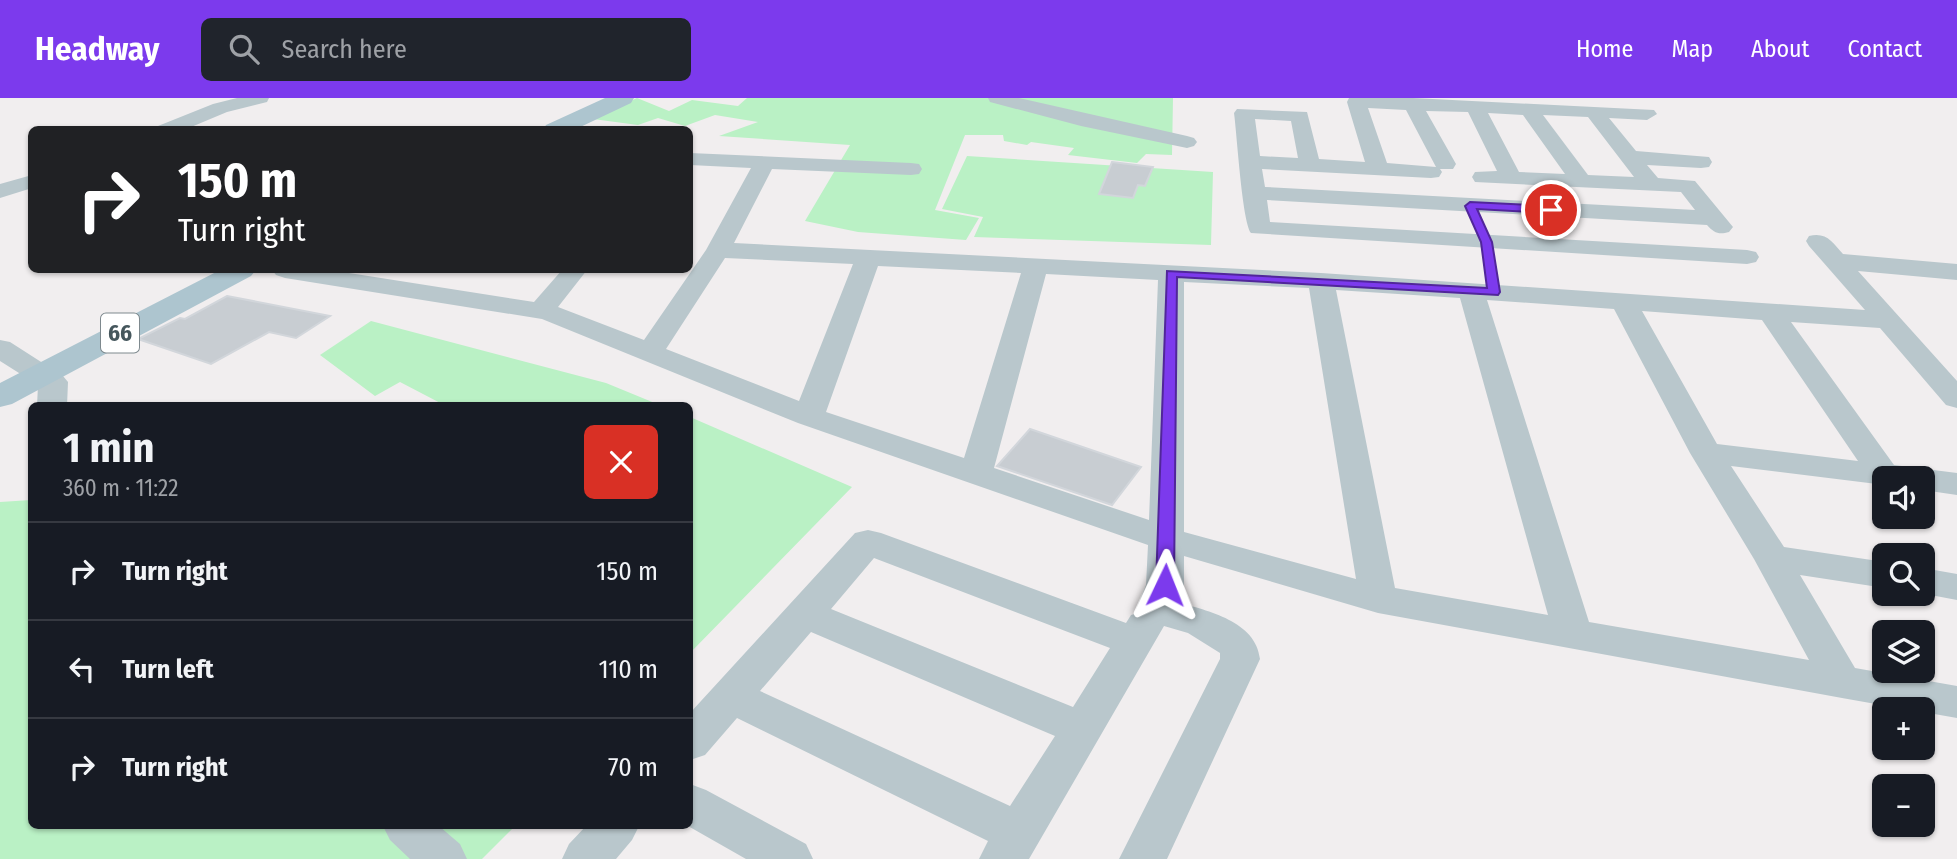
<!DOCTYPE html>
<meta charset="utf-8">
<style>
:root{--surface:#171b24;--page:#20242c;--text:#f1f3f6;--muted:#9ea1a6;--line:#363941;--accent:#7c3aed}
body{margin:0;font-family:"Fira Sans Condensed",sans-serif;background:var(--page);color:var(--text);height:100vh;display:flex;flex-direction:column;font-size:26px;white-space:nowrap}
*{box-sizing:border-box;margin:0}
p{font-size:23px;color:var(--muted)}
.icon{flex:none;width:38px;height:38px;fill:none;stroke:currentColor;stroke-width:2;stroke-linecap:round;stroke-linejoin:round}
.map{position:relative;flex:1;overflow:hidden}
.details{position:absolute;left:28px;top:304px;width:665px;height:427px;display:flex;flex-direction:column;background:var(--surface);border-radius:10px;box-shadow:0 2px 5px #0004}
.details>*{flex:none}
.banner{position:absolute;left:28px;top:28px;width:665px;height:147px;border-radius:10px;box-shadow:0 2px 5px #0004;background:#202124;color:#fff;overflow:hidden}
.tools{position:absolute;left:1872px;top:368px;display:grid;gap:14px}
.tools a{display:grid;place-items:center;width:63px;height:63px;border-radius:10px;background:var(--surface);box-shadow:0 2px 5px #0004;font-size:35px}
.pin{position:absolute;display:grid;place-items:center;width:60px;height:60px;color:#fff;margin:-30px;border:4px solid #fff;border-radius:50%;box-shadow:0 2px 7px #0007}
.me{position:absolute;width:77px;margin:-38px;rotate:2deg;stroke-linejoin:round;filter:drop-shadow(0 0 5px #0008)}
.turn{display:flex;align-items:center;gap:24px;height:147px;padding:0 35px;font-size:32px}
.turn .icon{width:91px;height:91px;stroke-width:2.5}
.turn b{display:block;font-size:49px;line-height:60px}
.round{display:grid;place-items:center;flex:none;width:74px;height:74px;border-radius:10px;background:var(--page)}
.headline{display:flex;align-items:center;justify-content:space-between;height:119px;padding:0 35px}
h1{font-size:42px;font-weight:700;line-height:52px}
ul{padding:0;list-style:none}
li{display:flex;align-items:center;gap:21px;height:98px;padding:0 35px;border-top:2px solid var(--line)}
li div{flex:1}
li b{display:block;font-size:26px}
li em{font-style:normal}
header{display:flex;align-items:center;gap:42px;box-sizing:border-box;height:98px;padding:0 35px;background:var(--accent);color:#fff}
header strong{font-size:33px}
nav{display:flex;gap:38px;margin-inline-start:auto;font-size:24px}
.search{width:490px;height:63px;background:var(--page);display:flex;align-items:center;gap:18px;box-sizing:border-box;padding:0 24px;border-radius:10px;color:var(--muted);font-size:26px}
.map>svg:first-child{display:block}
.green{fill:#baf1c5}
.building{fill:#c8cdd2;stroke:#d2d6db;stroke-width:2}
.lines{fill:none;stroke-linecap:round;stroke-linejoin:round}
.minor{fill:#b9c7cc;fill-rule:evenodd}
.major{fill:#adc5cf;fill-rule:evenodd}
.route{fill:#7c3aed;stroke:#51269a;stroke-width:2}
.labels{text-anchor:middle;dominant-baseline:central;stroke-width:5;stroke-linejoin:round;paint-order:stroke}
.shield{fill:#fff;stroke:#7e898e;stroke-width:2}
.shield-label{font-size:23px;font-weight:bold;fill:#46575d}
</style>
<header>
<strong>Headway</strong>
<div class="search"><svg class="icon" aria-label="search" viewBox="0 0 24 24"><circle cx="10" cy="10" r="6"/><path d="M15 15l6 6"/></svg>Search here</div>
<nav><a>Home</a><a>Map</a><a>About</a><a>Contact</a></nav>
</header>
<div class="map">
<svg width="1957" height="761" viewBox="0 0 1957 761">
<rect width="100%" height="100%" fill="#f1eeef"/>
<path class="green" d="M637 0 669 13 692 2 738 8 747 0H1173L1172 57 1146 56 1137 65 1068 57 1074 50 1031 44 1027 47 1004 43 1003 37H965L935 112 979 120 966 142 858 134 805 123 850 47 719 38 758 24 715 17 685 28 658 20 638 27 593 21Z
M967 58 1213 74 1211 147 974 139 983 119 942 111Z
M371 223 606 285 662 308H446L400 284 375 298 320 257Z
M690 319 852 389 690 555Z
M31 402 32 728H515L482 761H0V404Z"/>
<path class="building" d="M1112 64 1153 69 1145 88 1138 87 1133 100 1099 96Z
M227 198 330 218 296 240 269 234 211 266 138 241 180 220 185 221Z
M1030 331 1141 369 1112 407 997 368Z"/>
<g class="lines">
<path class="minor" d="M237 0H269L267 4 227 14 184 32H155L158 28 213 6Z
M988 0H1019L1187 38 1194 40 1197 44 1194 48 1187 50 1081 28 990 4Z
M1349 0H1413L1654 12 1657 16 1647 22 1609 20 1636 53 1709 59 1712 64 1709 69 1701 70 1647 67 1658 80 1695 83 1733 129 1729 134C1719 137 1714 135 1707 127L1267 102 1270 124 1747 152 1756 154 1759 159 1756 164 1747 166 1251 135C1242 123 1237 36 1234 15L1237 11 1307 14 1319 61 1365 64 1347 4ZM1368 10 1406 12 1436 69 1387 65ZM1426 13 1468 14 1497 73 1475 74 1472 79 1475 84 1681 94 1695 112 1265 89 1262 71 1431 80 1439 79 1442 74 1440 71H1453L1456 66ZM1488 15 1523 17 1565 76 1519 74ZM1543 17 1588 19 1634 79 1588 77ZM1255 21 1291 23 1298 60 1260 58Z
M690 55 911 65 919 66 922 71 919 76 911 77 772 71 734 145 1321 175 1865 212 1809 148 1806 143 1809 138C1827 134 1832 144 1843 156L1957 166V182L1858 173 1957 283V310L1946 307 1880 230 1791 224 1894 367 1957 375V397L1923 392V380H1885V387L1731 368 1784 449 1885 464V490L1800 477 1855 570 1957 588V620L1923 614V611H1904L1842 600 1378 515 1184 458V487L1177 504C1208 513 1256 523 1260 561L1167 761H1119L1220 561V555L1188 535 1164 528 1029 761H979L988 743 737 620 705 657 690 662V615L855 435 868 432 881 435 1126 525 1131 517 1138 515 1136 511 1146 487 1148 447 798 325 542 221 285 180 276 177 272 172H330L534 204 562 172H587L558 209 644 242 706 152 751 70 690 67ZM725 160 853 166 799 303 666 251ZM878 168 1021 175 964 360 826 314ZM1046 176 1158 182 1149 422 994 370ZM1184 184 1309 190 1356 481 1184 434ZM1336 192 1460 200 1548 517 1395 490ZM1487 202 1614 211 1690 355 1754 461 1809 562 1589 524ZM1642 213 1762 222 1858 363 1717 346ZM874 460 1110 550 1073 609 831 511ZM811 534 1055 638 1010 708 760 593Z
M32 77V90L0 100V86Z
M0 242 10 244 63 278 68 284 67 308H37L38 287 0 263Z
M1923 470 1957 476V502L1920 495H1923Z
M690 686 706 692 806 746 813 761H746L688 728Z
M383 728H439L460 746 467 761H410L390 742Z
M586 728H639L632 742 616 761H562L569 746Z"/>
<path class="major" d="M605 0H634L631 5 574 32H543L546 27Z
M220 172H256L251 178 12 306 0 309V285Z"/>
</g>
<path class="route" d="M1470 104 1551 108 1557 112 1551 115 1477 111 1492 144 1500 194 1498 197 1177 179 1174 487 1171 491H1159L1156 487 1167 173 1487 190 1481 144 1465 108Z"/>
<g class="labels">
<rect class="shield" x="101" y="215.5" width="38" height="39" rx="5"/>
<g class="shield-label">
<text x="120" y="235">66</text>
</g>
</g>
</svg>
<div class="tools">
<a><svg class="icon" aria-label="sound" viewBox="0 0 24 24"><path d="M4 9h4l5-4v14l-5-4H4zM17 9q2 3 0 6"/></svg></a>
<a><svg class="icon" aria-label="search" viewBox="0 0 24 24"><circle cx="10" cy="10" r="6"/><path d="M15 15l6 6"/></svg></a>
<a><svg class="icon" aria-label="layers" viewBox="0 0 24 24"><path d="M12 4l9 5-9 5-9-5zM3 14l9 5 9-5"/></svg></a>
<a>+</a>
<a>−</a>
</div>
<div class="pin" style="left:1551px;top:112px;background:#d93025"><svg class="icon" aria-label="arrive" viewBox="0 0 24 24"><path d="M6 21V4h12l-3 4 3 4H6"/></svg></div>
<svg class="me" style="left:1165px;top:487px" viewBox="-20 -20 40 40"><path d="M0-17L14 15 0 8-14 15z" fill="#7c3aed" stroke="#fff" stroke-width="4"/></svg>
<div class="banner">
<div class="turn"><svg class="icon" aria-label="right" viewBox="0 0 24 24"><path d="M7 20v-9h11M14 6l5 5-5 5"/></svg><div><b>150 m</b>Turn right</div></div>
</div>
<section class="details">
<div class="headline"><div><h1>1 min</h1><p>360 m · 11:22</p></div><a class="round" style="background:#d93025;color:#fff"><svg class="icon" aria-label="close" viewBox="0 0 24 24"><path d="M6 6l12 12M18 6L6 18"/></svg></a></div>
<ul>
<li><svg class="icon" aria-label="right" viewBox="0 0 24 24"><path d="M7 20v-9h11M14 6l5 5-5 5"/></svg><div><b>Turn right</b></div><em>150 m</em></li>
<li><svg class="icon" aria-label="left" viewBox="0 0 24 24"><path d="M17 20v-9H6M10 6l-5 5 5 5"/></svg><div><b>Turn left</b></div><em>110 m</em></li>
<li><svg class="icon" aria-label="right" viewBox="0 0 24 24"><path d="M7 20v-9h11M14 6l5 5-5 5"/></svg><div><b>Turn right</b></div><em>70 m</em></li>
</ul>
</section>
</div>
